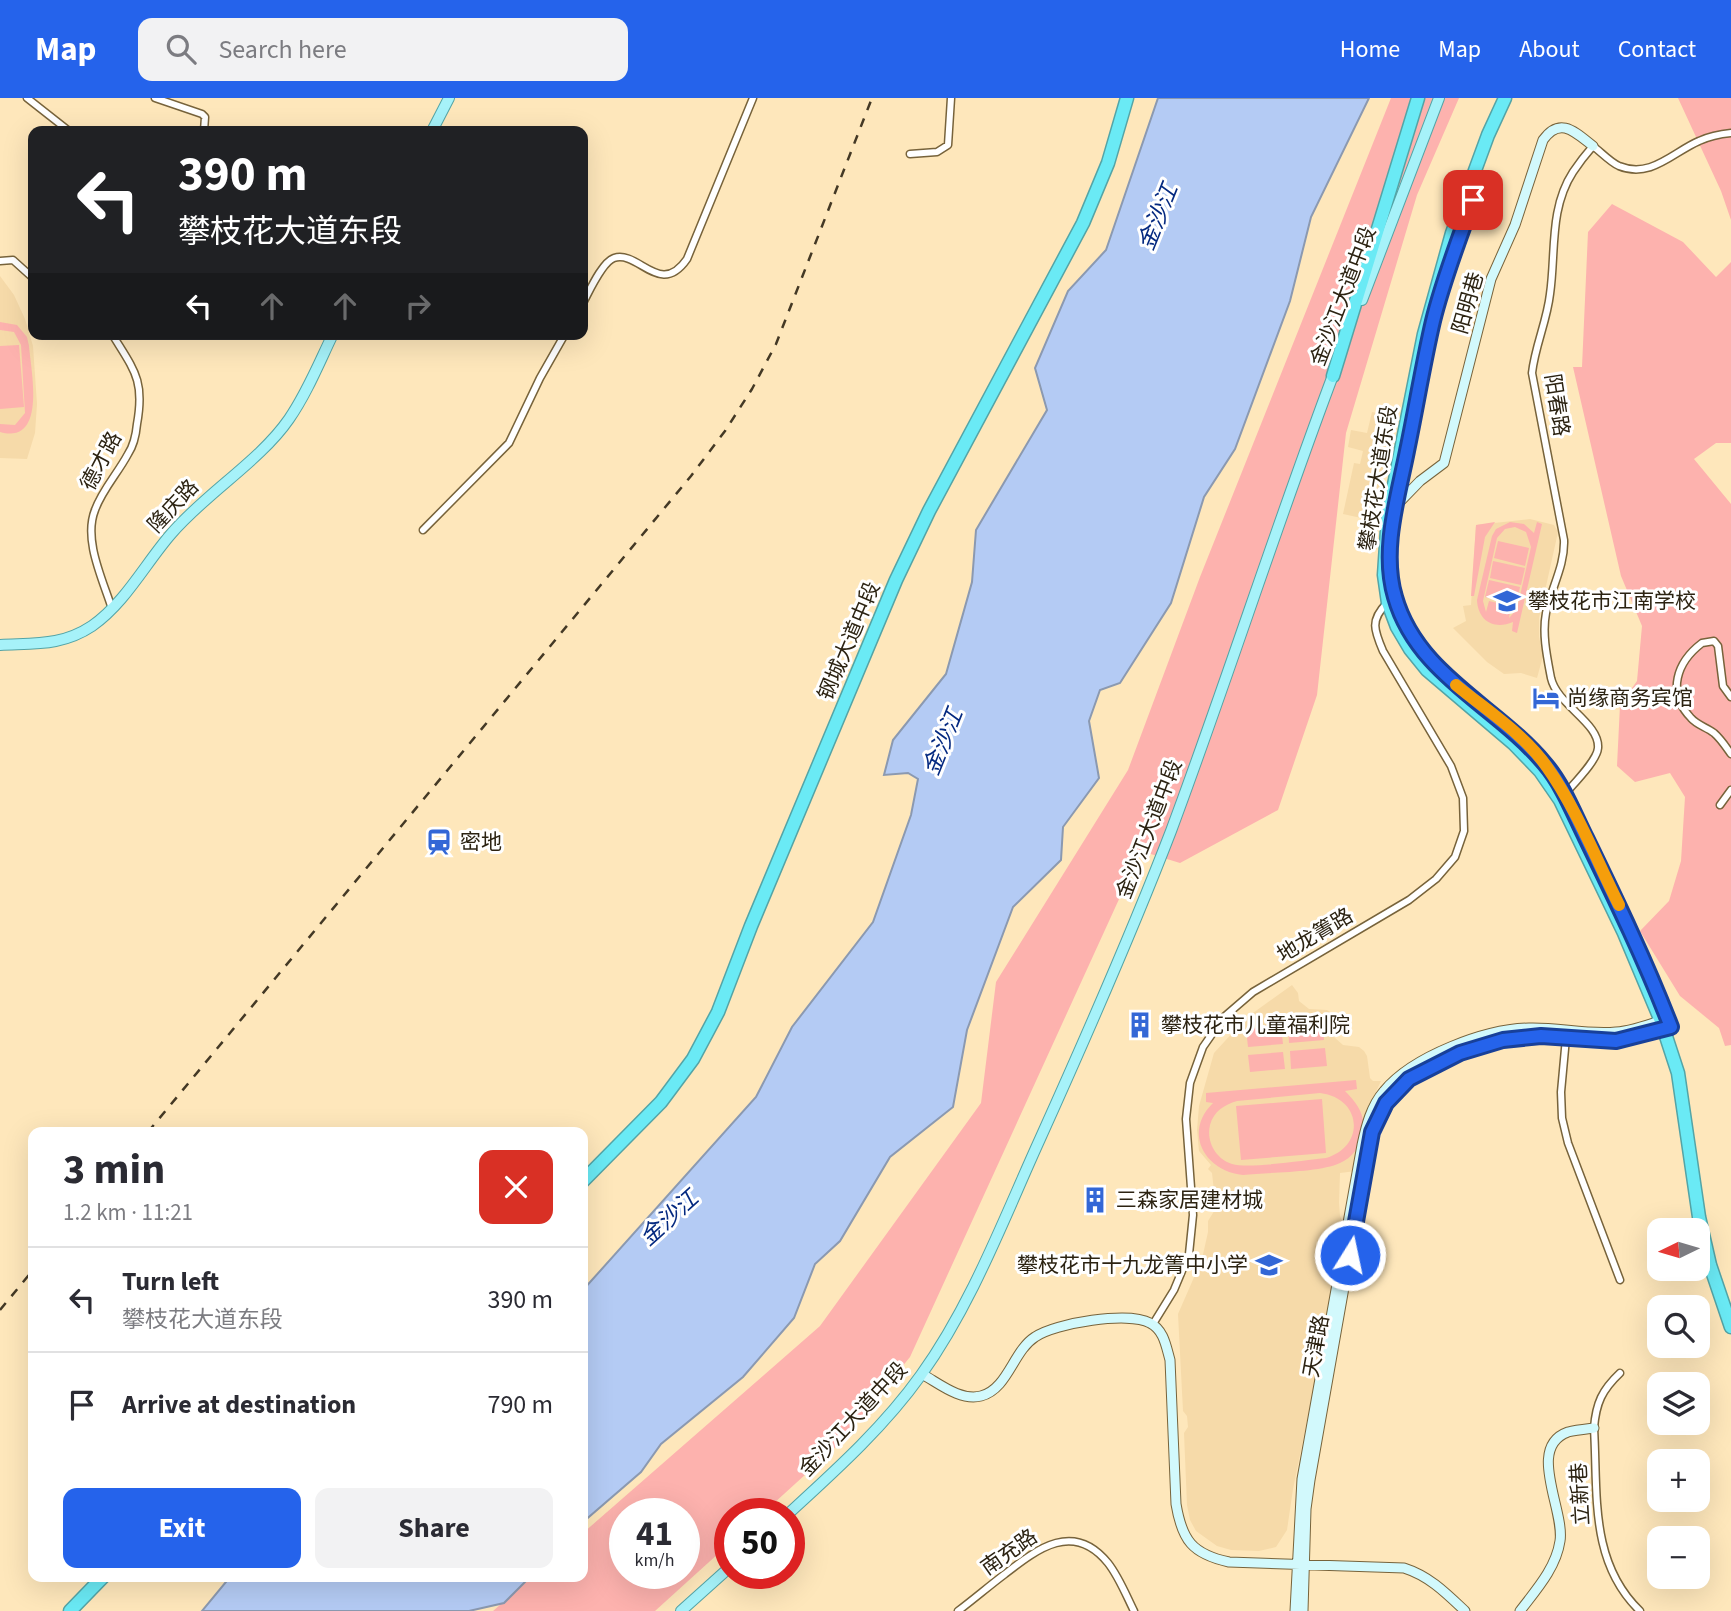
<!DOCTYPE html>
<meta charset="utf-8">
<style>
:root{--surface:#fff;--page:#f2f2f3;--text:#2b2b33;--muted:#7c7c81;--line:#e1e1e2;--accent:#2563eb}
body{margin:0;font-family:"Source Sans 3","Noto Sans SC",sans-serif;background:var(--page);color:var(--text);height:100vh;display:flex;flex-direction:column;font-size:26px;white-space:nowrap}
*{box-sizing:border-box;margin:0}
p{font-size:23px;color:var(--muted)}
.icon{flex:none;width:38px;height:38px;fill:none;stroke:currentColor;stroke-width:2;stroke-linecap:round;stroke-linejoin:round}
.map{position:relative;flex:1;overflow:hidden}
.sheet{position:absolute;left:28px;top:1029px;width:560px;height:455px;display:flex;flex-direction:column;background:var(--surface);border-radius:14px;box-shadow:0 7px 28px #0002}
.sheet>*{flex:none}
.banner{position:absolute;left:28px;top:28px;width:560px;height:214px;border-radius:14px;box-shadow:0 7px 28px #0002;background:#202124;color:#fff;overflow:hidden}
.needle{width:46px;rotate:265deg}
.fabs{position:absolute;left:1647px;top:1120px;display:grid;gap:14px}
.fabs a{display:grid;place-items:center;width:63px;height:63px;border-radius:14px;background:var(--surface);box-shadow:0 7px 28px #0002;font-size:35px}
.speed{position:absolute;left:609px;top:1400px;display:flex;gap:14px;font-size:35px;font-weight:700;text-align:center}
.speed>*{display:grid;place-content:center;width:91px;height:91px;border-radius:50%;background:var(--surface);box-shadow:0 7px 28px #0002;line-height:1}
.speed small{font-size:18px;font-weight:400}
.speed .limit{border:10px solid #d22;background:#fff;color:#111}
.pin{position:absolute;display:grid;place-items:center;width:60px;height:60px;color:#fff;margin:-30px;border-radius:14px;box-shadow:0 4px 10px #0006}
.me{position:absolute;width:77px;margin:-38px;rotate:10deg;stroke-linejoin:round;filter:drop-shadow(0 0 5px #0008)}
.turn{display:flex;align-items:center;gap:24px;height:147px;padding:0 35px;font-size:32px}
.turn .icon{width:91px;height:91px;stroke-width:2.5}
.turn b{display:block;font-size:49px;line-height:60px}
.lanes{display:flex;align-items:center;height:66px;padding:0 35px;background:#0003;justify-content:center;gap:35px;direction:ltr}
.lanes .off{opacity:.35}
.round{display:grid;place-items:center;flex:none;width:74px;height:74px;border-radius:14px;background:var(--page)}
.overview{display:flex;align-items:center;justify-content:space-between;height:119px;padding:0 35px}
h1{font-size:42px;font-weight:700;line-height:52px}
.action{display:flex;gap:14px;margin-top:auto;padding:14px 35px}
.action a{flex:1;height:80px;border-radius:14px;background:var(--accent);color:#fff;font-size:28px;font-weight:700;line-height:80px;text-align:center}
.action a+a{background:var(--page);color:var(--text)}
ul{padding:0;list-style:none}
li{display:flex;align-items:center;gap:21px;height:105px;padding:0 35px;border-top:2px solid var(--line)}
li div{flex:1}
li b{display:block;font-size:26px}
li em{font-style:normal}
header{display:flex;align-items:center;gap:42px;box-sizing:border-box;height:98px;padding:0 35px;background:var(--accent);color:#fff}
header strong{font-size:33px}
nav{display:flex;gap:38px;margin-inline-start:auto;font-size:24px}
.search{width:490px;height:63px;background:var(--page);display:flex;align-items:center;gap:18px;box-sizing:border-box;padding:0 24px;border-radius:14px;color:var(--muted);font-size:26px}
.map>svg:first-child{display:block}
.built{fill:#f6daa9}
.green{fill:#fdb2ae;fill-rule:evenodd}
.water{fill:#b4cbf4;stroke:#8b99b0;stroke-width:2}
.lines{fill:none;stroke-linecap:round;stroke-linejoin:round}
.street-casing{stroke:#77633b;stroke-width:9}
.secondary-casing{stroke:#77633b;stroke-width:11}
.primary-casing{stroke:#54a4a6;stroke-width:12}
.highway-casing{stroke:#54a4a6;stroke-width:15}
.street{stroke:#fff;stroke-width:6}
.secondary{stroke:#d2f9fc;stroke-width:9}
.primary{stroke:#a6f2f9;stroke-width:10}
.highway{stroke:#6aeaf5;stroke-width:12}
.rail{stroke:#443925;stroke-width:2.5;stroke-dasharray:9 9;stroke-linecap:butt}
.route-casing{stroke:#184099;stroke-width:18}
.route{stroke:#2563eb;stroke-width:12}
.slow{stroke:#f59e0b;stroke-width:12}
.labels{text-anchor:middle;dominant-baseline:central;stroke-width:6;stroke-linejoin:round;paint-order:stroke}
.street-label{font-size:21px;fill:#2c2312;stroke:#fff}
.poi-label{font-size:21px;fill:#2c2312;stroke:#fff;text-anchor:start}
.water-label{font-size:23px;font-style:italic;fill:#042980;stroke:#fff}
</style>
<header>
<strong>Map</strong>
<div class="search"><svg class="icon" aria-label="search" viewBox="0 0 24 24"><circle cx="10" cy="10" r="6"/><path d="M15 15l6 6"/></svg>Search here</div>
<nav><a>Home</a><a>Map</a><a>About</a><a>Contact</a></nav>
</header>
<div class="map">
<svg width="1731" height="1513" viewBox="0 0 1731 1513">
<rect width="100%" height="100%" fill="#fee7bb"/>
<path class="built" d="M0 178 14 197 25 221 33 248 37 306 35 335 27 361 0 360Z
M1372 314 1396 319 1375 423 1343 416 1354 365 1360 366 1363 353 1348 349 1351 332 1367 335Z
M1530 421 1554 427 1558 434 1539 520V539L1543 558 1537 580 1521 575 1504 576 1487 564 1453 530 1466 523 1463 508 1471 507 1476 427Z
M1292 887 1298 895 1299 903 1309 911 1327 912 1333 916 1335 923 1334 939 1343 947 1359 949 1364 953 1367 958 1370 980 1373 983H1381L1372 1002 1356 1073 1340 1075 1339 1105 1340 1118 1346 1133 1293 1391 1287 1432 1276 1449 1259 1453 1231 1452 1217 1448 1196 1433 1190 1422 1187 1407 1184 1335 1188 1329 1187 1318 1183 1313 1178 1216 1202 1161 1208 1134V1123L1216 1110 1212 1107 1215 1102 1212 1075 1208 1071 1211 1067 1199 1053 1197 1032 1199 1008 1214 955 1246 920Z"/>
<path class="green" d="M1391 0H1459L1417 97 1346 335 1317 597 1278 712 1180 765 1141 753 910 1259 840 1345 762 1416H730V1445L655 1513H493L532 1479H583V1435L820 1228 981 1005 996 884 1128 672 1200 479ZM625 1416H684V1475H625Z
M1678 0H1731V122L1721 93Z
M1612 106 1683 144 1716 179 1731 164V345H1716L1694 361 1731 406V947L1725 948 1719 930 1680 898 1640 833 1669 803 1681 763 1685 699 1670 675 1635 684 1617 668 1620 607 1637 583 1642 528 1621 478 1573 269H1582L1588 134Z
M0 224 17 227 27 239 29 248C31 273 47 347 0 334V326L15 327 25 315 21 247 14 234 0 232Z
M19 247 24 309 0 311V248Z
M1495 424 1485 439 1474 498H1471L1476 427Z
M1510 424 1524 426 1534 435 1537 424 1542 426 1517 535 1512 533 1513 524C1494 532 1478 523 1477 502L1492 438 1496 431ZM1515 429 1526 434 1531 449 1517 511 1509 520 1511 508 1489 503 1486 514 1483 503 1497 440 1505 431Z
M1498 443 1529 450 1525 468 1494 460Z
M1493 463 1525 470 1521 487 1490 480Z
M1489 482 1520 489 1516 507 1485 499Z
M1323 925 1324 942 1289 945 1288 927Z
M1281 928 1283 946 1248 949 1246 931Z
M1325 950 1327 968 1291 971 1290 953Z
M1283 954 1285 971 1250 974 1248 957Z
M1356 982 1357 991 1345 993C1357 1005 1367 1018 1362 1036 1360 1049 1352 1060 1340 1065 1319 1075 1268 1074 1243 1077 1204 1073 1183 1034 1213 1005L1206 1004V995ZM1320 995C1362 1000 1366 1048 1326 1060 1305 1062 1250 1071 1232 1066 1216 1061 1206 1044 1210 1027 1214 1013 1224 1007 1237 1003Z
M1322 1001 1326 1055 1241 1062 1236 1008Z"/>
<path class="water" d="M1158 0H1369L1311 119 1290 203 1235 351 1204 399 1171 505 1120 585 1100 592 1089 623 1099 680 1063 729 1061 762 1013 809 967 932 953 1009 890 1059 840 1143 815 1166 794 1220 743 1279 661 1346 641 1374 583 1424V1192L756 999 792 929 873 824 911 717 918 681 908 675 884 677 893 642 946 576 972 484 976 432 1047 312 1035 270 1068 193 1106 152Z
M230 1479H530L504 1505 469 1513H202Z"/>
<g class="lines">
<g class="street-casing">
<path id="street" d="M27 0 69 33
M155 0 202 16 205 19 204 33
M910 56 937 54 948 47 951 0
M0 163 13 162 33 180
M583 205C589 194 602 164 614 160 639 152 660 200 687 161L753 0
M112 236C134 272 145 282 137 326 136 337 134 347 128 356 118 375 102 392 95 412 83 442 103 482 112 511
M423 432 509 345 540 280 565 236
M1731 599 1723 588 1718 548 1714 543 1702 545C1677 564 1666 594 1691 620 1697 627 1706 629 1714 635 1721 641 1726 649 1731 656
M1560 702C1569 690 1597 664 1598 650 1600 625 1557 607 1551 580 1547 559 1542 536 1546 515 1551 490 1565 468 1564 442L1532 275C1535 248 1547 223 1550 196 1556 155 1549 111 1573 74 1579 65 1586 56 1593 48 1601 54 1610 64 1619 68 1651 81 1673 54 1699 43 1710 38 1720 36 1731 35
M1720 707 1731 692
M1566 940 1561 994 1562 1020 1568 1045 1620 1182
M1153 1226 1174 1192 1189 1156 1193 1117 1186 1021 1190 985 1203 949 1224 919 1253 894 1409 802 1436 781 1455 759 1464 733 1463 700 1451 668 1383 553C1374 532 1370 522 1387 505
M1620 1275C1602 1292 1596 1305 1594 1330 1598 1395 1589 1464 1640 1513
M958 1513C974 1501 989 1488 1005 1476 1038 1450 1074 1423 1108 1465 1119 1479 1126 1497 1134 1513"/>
</g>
<g class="secondary-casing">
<path id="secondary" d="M1389 415 1420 383 1444 365 1491 181 1515 127 1543 42C1560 18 1575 34 1593 48
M922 1276C940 1286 960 1303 981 1298 1008 1291 1013 1253 1035 1239 1055 1225 1129 1213 1150 1225 1164 1232 1166 1248 1170 1262L1176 1406C1182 1442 1192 1456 1229 1464L1404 1470C1429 1478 1445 1494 1465 1513
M1295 1513 1302 1381 1362 1047C1366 1028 1371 1008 1384 993 1413 958 1485 931 1529 930 1558 929 1587 937 1616 934 1633 933 1651 926 1668 920
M1303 1513 1306 1411 1310 1382 1369 1048C1373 1031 1379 1014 1390 1000 1417 965 1485 941 1529 938 1552 937 1575 942 1598 943 1622 944 1648 938 1671 929
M1520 1513C1536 1492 1556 1470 1560 1443 1565 1412 1526 1349 1568 1334 1576 1332 1586 1331 1594 1330"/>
</g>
<g class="primary-casing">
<path id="primary" d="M432 33 449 0
M1362 202 1439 0
M0 547C35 545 62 548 92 528 125 505 145 466 171 436 206 395 260 363 289 321 307 295 319 265 333 236
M788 1416C835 1373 884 1329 921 1277 972 1206 1004 1120 1040 1041 1086 939 1131 837 1171 733 1228 580 1277 425 1335 272
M681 1513 730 1469"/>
</g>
<g class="highway-casing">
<path id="highway" d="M1505 0 1488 37 1452 135 1424 236 1388 417 1384 477 1388 505 1397 529 1410 551 1427 572 1514 646 1540 673 1560 702 1624 835 1661 923 1678 975 1699 1119 1710 1167 1731 1229
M1453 160 1466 121
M1333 278 1418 0
M1398 510C1427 588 1516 614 1556 683
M583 1083 661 1004 693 961 718 914 751 828 896 482 929 413 1083 125 1108 65 1127 0
M70 1513 103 1479"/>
</g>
<use href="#street" class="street"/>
<use href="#secondary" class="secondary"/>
<use href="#primary" class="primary"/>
<use href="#highway" class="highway"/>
<path class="rail" d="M148 1034 691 378 725 333 752 291 776 246 872 0
M0 1212 33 1172"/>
</g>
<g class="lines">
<g class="route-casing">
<path id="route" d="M1350 1157 1372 1034 1386 1005 1409 981 1460 955 1503 942 1541 938 1616 943 1671 929C1646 864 1616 802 1586 740 1574 716 1563 687 1545 666 1497 608 1417 577 1395 499 1381 452 1398 399 1407 353 1416 310 1423 266 1433 223 1443 182 1459 141 1473 102"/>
</g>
<use href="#route" class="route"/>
<path class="slow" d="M1456 587C1486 612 1524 636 1547 669 1575 708 1597 763 1619 807"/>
</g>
<defs>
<g id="school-bare" transform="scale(2.1)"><path d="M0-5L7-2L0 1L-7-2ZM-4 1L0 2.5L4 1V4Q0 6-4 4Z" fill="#3367d6" stroke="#fff" stroke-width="2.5" paint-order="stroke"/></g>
<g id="hotel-bare" transform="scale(2.1)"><path d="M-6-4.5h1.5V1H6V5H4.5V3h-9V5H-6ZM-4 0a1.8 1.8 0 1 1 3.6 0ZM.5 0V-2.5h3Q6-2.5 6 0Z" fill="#3367d6" stroke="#fff" stroke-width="2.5" paint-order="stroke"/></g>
<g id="station-bare" transform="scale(2.1)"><path d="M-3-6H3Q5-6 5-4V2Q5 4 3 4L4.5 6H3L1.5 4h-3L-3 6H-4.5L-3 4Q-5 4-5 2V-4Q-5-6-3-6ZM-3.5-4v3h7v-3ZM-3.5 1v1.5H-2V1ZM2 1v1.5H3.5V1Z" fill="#3367d6" stroke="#fff" stroke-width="2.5" paint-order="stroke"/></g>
<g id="building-bare" transform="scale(2.1)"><path d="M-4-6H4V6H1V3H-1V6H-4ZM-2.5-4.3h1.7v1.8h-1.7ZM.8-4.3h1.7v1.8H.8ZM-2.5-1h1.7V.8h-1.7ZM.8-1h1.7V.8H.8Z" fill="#3367d6" stroke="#fff" stroke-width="2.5" paint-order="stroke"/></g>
</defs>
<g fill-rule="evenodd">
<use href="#school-bare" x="1507" y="503"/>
<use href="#hotel-bare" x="1546" y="600"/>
<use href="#station-bare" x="439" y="744"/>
<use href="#building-bare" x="1140" y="927"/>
<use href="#building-bare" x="1095" y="1102"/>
<use href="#school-bare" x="1269" y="1167"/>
</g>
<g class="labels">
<g class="street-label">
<text transform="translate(1343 198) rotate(-69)">金沙江大道中段</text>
<text transform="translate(1468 205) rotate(-74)">阳明巷</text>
<text transform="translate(1557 307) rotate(81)">阳春路</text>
<text transform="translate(101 363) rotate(-62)">德才路</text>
<text transform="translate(1378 380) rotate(-81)">攀枝花大道东段</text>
<text transform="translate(173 408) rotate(-47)">隆庆路</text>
<text transform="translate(849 543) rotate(-67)">钢城大道中段</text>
<text transform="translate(1149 731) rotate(-69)">金沙江大道中段</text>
<text transform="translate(1315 837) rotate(-31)">地龙箐路</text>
<text transform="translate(1316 1248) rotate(-80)">天津路</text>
<text transform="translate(853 1321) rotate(-47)">金沙江大道中段</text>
<text transform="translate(1580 1396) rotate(-93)">立新巷</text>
<text transform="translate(1009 1454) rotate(-35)">南充路</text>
</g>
<g class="poi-label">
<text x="1528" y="503">攀枝花市江南学校</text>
<text x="1567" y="600">尚缘商务宾馆</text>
<text x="460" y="744">密地</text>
<text x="1161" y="927">攀枝花市儿童福利院</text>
<text x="1116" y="1102">三森家居建材城</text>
<text x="1248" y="1167" text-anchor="end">攀枝花市十九龙箐中小学</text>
</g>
<g class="water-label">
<text transform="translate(1158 119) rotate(-68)">金沙江</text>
<text transform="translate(943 644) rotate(-68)">金沙江</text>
<text transform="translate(669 1120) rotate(-42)">金沙江</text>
</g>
</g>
</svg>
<div class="fabs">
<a><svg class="needle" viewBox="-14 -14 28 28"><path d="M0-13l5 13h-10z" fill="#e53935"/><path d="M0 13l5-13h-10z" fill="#7c7c81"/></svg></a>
<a><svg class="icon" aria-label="search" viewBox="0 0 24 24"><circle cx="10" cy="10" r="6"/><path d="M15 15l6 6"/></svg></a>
<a><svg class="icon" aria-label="layers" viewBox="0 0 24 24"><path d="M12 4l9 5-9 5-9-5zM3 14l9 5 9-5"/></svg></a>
<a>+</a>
<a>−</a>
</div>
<div class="speed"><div>41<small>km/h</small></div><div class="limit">50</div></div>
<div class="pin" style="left:1473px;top:102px;background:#d93025"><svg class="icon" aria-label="arrive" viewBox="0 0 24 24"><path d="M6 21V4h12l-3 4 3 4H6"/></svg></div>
<svg class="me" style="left:1350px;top:1157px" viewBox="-20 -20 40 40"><circle r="17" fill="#2563eb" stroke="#fff" stroke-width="3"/><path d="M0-11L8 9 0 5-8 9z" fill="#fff"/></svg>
<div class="banner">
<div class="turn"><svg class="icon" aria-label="left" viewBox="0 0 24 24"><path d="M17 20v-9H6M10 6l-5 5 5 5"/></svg><div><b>390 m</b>攀枝花大道东段</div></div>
<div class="lanes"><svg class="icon" aria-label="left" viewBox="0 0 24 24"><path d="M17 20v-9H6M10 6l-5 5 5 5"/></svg><svg class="icon off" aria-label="ahead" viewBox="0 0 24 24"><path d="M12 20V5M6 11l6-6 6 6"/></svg><svg class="icon off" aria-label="ahead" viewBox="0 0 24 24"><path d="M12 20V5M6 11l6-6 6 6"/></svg><svg class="icon off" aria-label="right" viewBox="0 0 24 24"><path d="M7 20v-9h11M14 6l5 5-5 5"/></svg></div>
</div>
<section class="sheet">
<div class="overview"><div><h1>3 min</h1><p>1.2 km · 11:21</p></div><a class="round" style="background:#d93025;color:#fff"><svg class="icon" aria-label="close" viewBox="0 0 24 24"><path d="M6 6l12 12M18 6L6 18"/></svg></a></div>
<ul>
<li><svg class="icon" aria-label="left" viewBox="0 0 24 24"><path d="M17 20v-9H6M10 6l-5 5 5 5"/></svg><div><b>Turn left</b><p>攀枝花大道东段</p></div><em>390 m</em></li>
<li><svg class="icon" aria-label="arrive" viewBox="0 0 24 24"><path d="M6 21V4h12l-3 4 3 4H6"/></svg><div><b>Arrive at destination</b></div><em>790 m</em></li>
</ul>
<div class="action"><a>Exit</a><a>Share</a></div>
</section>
</div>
